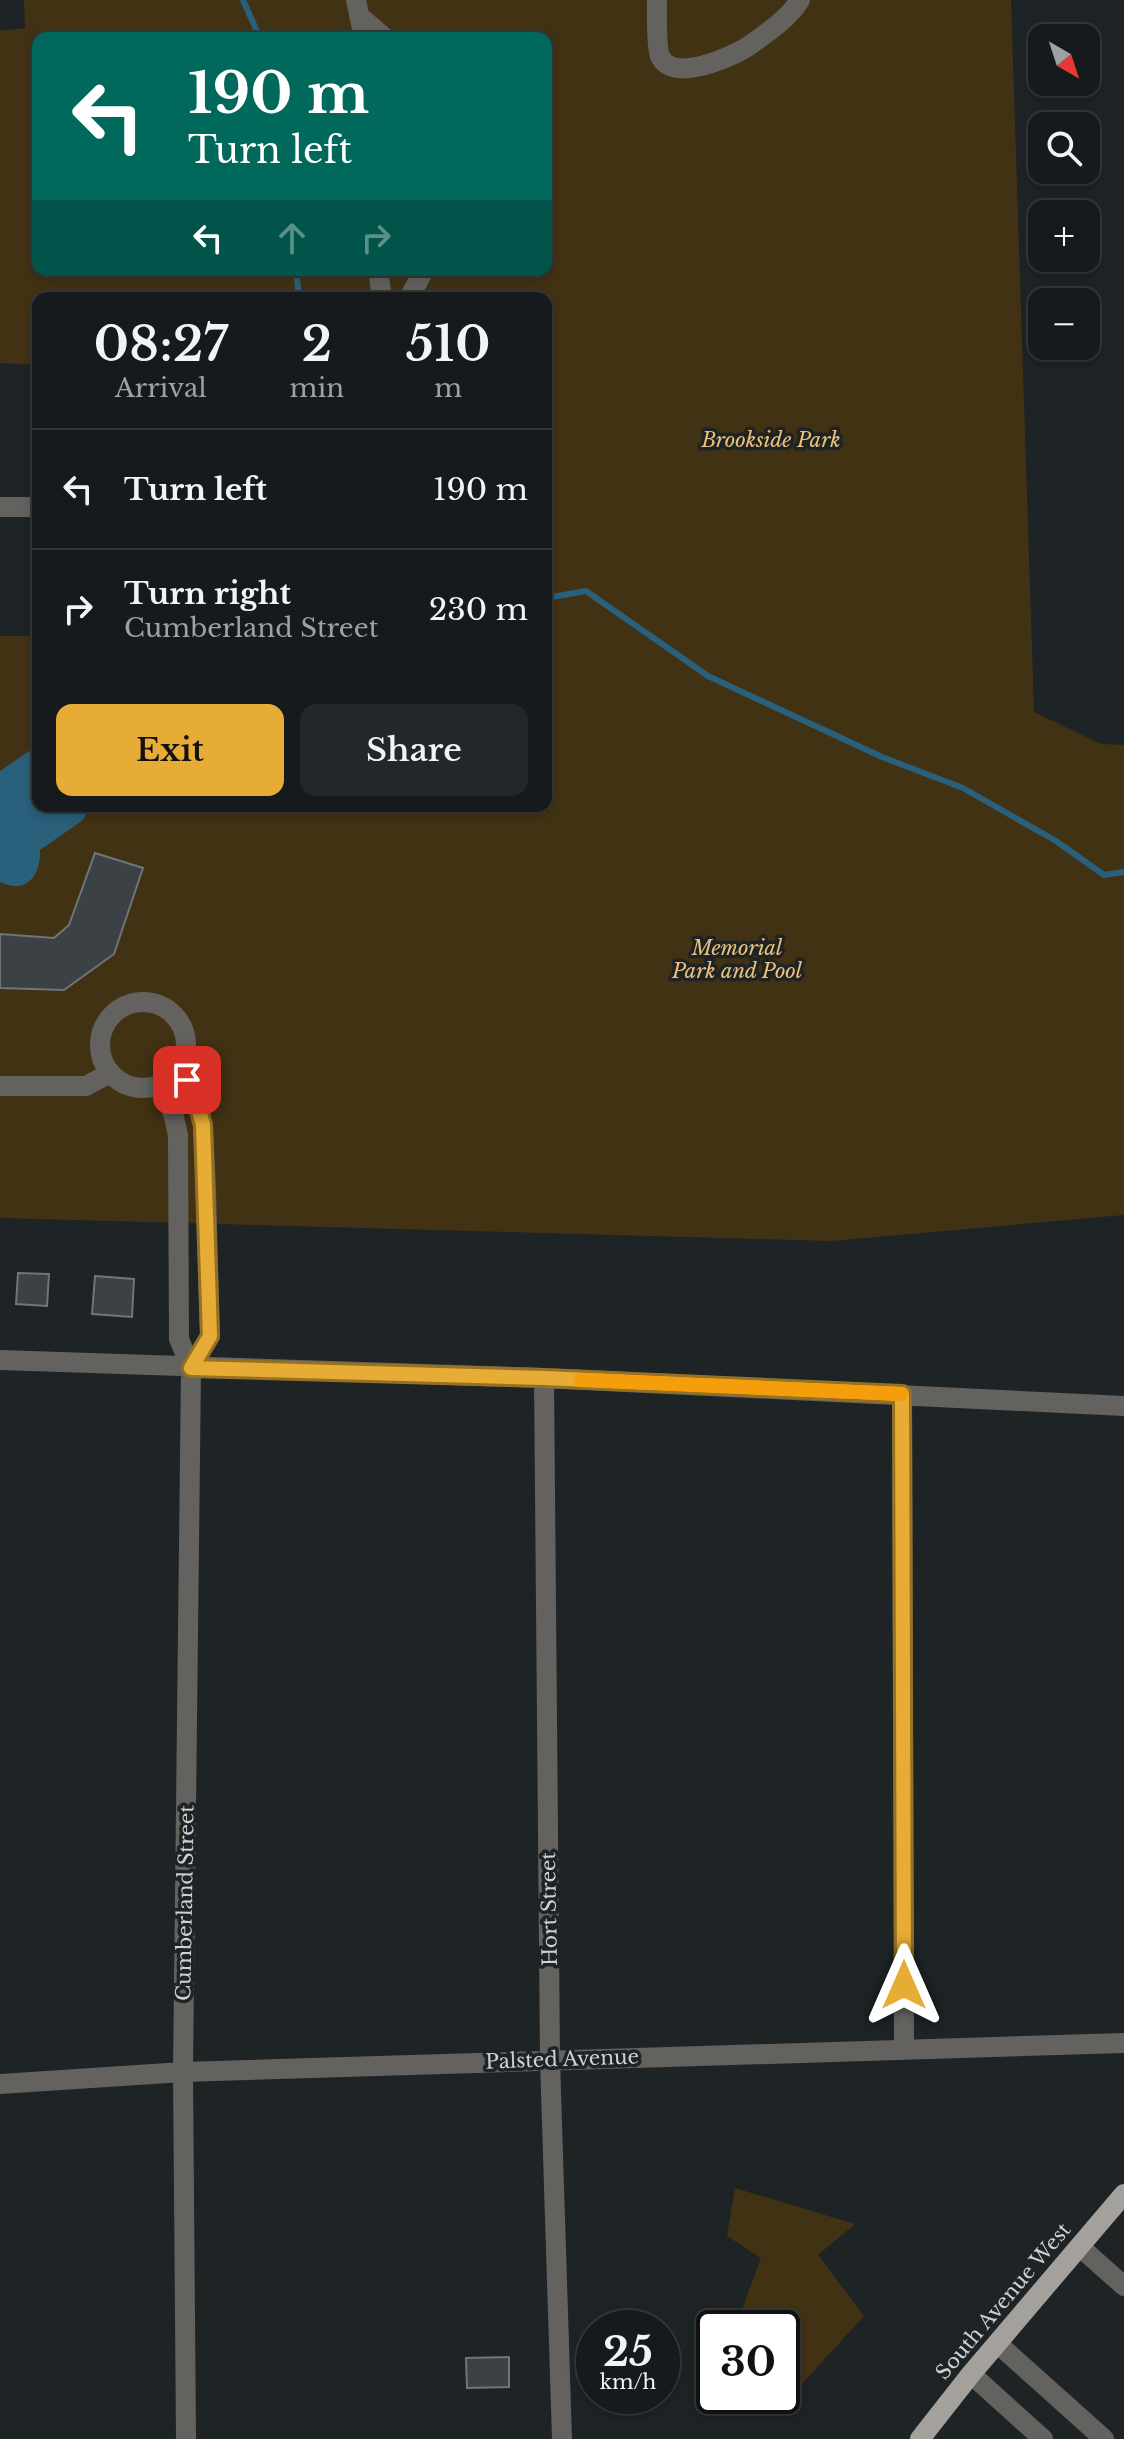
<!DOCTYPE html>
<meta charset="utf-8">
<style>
:root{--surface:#161a1c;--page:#232729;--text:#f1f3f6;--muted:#9ea1a3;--line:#35383b;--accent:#e7ac36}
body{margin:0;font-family:"Libre Baskerville",serif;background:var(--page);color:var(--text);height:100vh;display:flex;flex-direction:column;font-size:30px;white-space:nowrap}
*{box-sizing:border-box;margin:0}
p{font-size:26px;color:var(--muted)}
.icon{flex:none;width:44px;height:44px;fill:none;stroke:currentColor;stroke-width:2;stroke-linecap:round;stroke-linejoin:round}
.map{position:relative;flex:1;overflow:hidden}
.drawer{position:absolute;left:32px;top:292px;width:520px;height:520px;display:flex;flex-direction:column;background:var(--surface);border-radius:16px;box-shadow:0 4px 12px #0003,0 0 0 2px var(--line)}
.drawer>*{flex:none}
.guide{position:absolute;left:32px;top:32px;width:520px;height:244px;border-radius:16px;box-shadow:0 4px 12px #0003,0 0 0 2px var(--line);background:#00695c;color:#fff;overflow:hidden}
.needle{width:52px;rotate:141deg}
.controls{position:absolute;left:1028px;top:24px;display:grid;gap:16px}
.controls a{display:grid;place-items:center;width:72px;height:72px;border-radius:16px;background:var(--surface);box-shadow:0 4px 12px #0003,0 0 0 2px var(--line);font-size:40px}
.speed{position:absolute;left:576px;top:2310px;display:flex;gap:16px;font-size:40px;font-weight:700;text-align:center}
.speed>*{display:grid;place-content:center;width:104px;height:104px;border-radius:50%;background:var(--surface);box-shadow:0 4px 12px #0003,0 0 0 2px var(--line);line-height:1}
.speed small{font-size:20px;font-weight:400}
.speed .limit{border:4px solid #111;border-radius:12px;background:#fff;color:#111}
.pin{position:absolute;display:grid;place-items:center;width:68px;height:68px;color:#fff;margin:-34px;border-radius:16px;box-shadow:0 4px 12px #0006}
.me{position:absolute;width:88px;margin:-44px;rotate:0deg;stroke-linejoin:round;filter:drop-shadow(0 0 6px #0008)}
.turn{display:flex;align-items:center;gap:28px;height:168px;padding:0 24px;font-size:36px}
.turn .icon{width:104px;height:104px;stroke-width:2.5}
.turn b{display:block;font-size:56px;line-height:68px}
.lanes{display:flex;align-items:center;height:76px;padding:0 24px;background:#0003;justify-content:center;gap:40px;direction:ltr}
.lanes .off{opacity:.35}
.eta{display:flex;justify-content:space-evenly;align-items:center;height:136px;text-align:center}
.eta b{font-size:48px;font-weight:600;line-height:56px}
.primary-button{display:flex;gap:16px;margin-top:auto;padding:16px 24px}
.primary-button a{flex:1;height:92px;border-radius:16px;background:var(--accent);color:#111;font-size:32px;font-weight:600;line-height:92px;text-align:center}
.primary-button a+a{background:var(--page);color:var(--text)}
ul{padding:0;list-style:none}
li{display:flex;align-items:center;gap:24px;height:120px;padding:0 24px;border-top:2px solid var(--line)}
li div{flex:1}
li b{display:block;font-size:30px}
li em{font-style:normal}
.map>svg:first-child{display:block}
.green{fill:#423214;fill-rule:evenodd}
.water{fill:#29607b}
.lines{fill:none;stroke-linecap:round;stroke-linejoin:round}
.stream{stroke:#29607b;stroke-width:6}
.building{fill:#3b4144;stroke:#6f7579;stroke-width:2}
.minor{stroke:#63625f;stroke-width:20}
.major{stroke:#a4a19c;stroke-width:20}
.route-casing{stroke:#967023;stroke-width:20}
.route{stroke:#e7ac36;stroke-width:14}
.slow{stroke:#f59e0b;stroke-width:14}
.labels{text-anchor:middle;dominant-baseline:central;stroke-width:7;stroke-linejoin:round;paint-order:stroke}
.park-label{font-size:20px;font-style:italic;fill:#ecc27a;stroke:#1e2326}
.street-label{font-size:20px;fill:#ced1d4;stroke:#1e2326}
</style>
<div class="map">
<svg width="1124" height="2439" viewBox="0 0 1124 2439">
<rect width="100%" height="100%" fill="#1e2326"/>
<path class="green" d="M24 0H1011L1034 712 1101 744 1124 745V1215L831 1241 0 1218V636H38V806H546V298H38V365L0 363V31L25 28ZM38 38H546V270H38Z
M735 2188 855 2224 818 2255 864 2316 780 2408 744 2396H782V2328H735L761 2258 727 2236Z"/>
<path class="water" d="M35 747 38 751V806H85L87 812 83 820 40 850C41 875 27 895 0 882V771Z"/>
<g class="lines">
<path class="stream" d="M243 0 260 38
M296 270 299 298
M546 598 586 591 708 676 882 757 963 788 1056 841 1104 875 1124 872"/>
</g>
<path class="building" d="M95 853 143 868 114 954 64 990 0 988V934L54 938 69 925Z
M18 1273 49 1274 47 1306 16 1304Z
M95 1276 134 1279 132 1317 92 1314Z
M509 2357V2387L467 2388 466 2358Z"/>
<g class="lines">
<path class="minor" d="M356 0 364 38
M657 0C657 12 656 47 660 56 672 84 733 57 750 45 767 33 789 18 800 0
M359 16 385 38
M381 270 379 276 382 298
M409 298 424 270
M0 507H38
M100 1045a43 43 0 1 1 86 0a43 43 0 1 1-86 0Z
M179 1068 196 1100 203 1125 206 1190 210 1336 191 1368
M0 1086H86L110 1073
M158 1086 173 1113 178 1135 179 1339 191 1368 183 2072 186 2439
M0 1360 544 1378 1124 1406
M544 1378 550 2060 562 2439
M902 1394 904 2048
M0 2084 183 2072 1124 2043
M1080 2247 1124 2286
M998 2344 1104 2439
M971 2374 1043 2439"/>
<path class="major" d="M920 2439 971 2374 1124 2194"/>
</g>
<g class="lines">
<g class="route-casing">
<path id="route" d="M187 1080 196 1100 203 1125 210 1336 191 1368 544 1378 902 1394 904 1985"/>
</g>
<use href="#route" class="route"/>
<path class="slow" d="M581 1380 901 1394"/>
</g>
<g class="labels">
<g class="park-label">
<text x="771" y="440">Brookside Park</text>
<text x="737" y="948">Memorial<tspan x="737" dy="23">Park and Pool</tspan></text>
</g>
<g class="street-label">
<text transform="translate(185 1903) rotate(-89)">Cumberland Street</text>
<text transform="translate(549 1909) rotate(-91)">Hort Street</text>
<text transform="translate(562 2059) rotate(-2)">Palsted Avenue</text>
<text transform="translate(1003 2301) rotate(-50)">South Avenue West</text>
</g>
</g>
</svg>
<div class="controls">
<a><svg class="needle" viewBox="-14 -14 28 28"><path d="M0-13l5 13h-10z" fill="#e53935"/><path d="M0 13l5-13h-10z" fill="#9ea1a3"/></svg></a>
<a><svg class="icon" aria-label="search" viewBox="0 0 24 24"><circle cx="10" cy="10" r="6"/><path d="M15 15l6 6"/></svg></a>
<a>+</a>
<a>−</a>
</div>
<div class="speed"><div>25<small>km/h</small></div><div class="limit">30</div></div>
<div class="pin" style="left:187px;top:1080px;background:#d93025"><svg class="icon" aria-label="arrive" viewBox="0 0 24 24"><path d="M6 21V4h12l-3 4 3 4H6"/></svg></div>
<svg class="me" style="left:904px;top:1985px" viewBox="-20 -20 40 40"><path d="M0-17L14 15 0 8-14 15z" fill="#e7ac36" stroke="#fff" stroke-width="4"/></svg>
<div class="guide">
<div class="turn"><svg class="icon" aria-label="left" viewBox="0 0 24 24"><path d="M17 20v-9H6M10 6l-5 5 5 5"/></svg><div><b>190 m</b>Turn left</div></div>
<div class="lanes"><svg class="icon" aria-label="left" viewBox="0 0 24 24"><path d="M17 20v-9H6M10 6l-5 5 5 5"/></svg><svg class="icon off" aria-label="ahead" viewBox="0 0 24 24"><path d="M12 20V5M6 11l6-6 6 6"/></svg><svg class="icon off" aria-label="right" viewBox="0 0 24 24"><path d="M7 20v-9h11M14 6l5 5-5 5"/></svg></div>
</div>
<section class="drawer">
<div class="eta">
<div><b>08:27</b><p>Arrival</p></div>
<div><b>2</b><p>min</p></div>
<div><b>510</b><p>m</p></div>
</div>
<ul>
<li><svg class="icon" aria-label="left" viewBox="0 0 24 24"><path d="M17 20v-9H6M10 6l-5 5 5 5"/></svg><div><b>Turn left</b></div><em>190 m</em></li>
<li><svg class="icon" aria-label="right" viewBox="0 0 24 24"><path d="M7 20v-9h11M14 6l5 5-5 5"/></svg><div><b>Turn right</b><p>Cumberland Street</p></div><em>230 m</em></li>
</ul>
<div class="primary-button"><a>Exit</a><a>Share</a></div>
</section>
</div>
